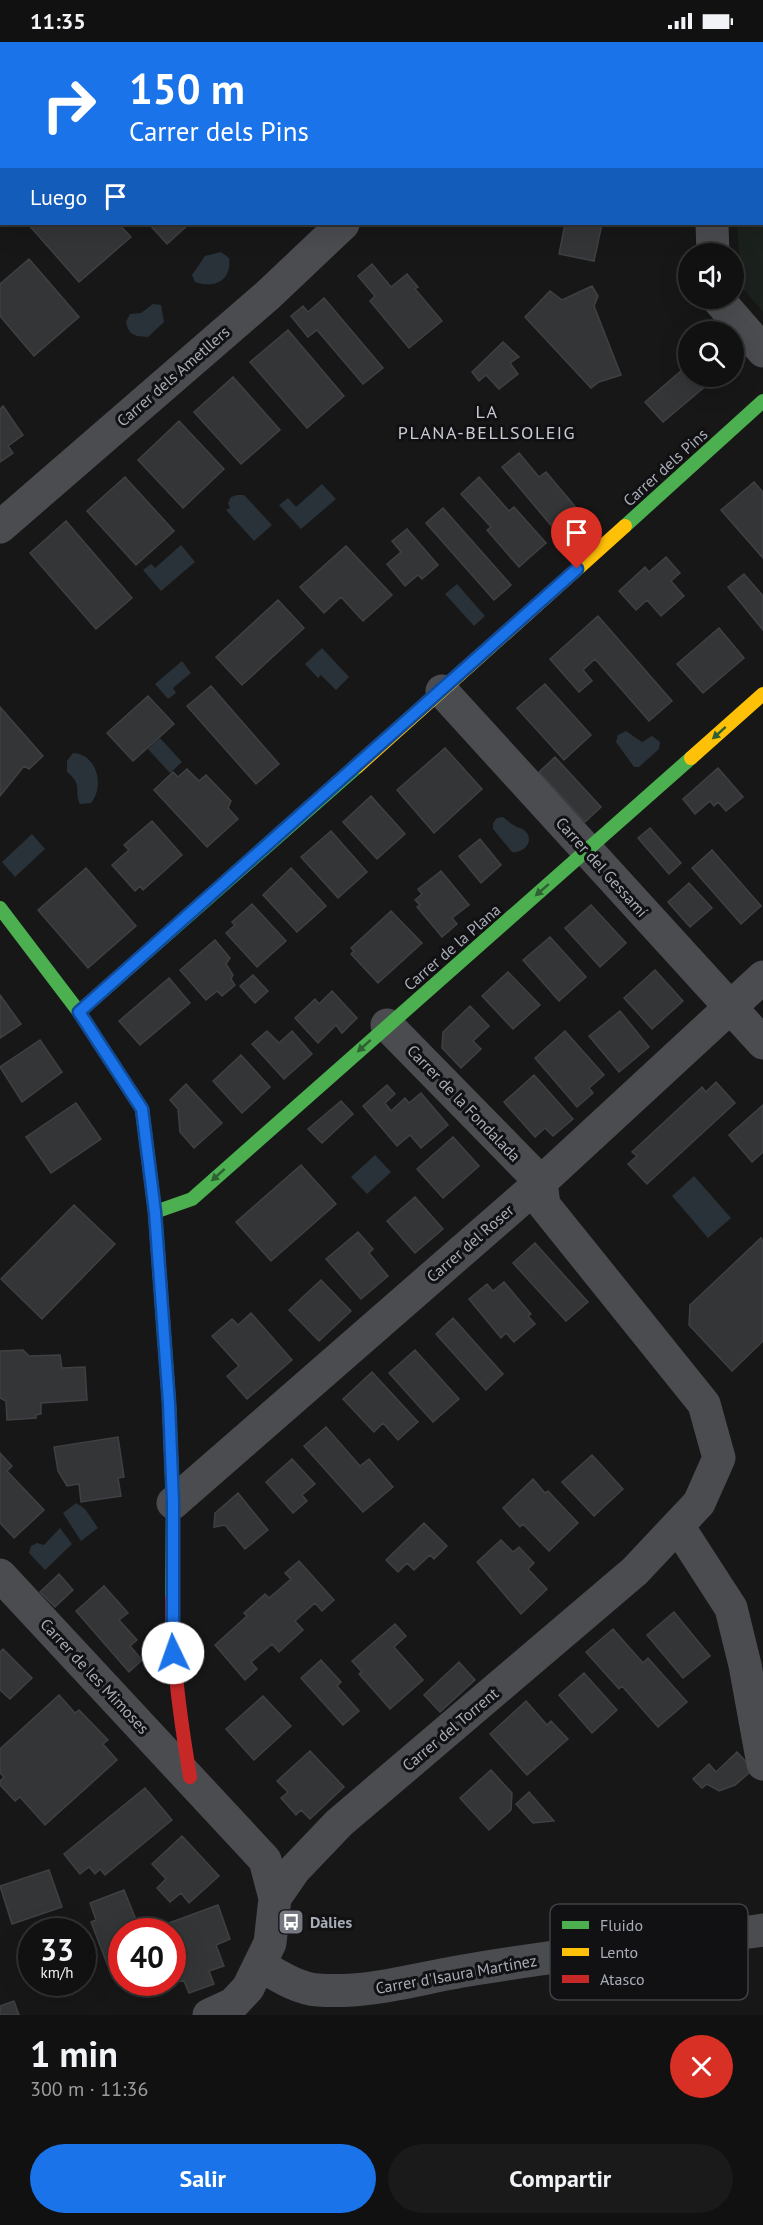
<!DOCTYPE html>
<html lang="es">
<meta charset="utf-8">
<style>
:root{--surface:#111;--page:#1a1a1a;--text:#f1f3f6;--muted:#9c9d9f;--line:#303131;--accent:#1a73e8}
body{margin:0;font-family:"PT Sans",sans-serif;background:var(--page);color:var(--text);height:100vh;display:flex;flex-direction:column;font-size:22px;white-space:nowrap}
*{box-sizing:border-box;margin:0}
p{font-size:20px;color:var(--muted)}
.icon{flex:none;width:33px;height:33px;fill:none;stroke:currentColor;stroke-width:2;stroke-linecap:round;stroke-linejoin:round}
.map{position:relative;height:1973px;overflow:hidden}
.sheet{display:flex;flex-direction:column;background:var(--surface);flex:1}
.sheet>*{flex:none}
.top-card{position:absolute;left:0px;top:0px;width:764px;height:183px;box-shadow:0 6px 24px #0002,0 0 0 2px var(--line);background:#1a73e8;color:#fff;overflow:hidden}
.fabs{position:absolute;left:678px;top:201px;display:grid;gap:12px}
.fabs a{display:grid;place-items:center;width:66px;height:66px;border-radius:50%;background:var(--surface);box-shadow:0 6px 24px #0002,0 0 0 2px var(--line);font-size:30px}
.speed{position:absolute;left:18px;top:1876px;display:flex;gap:12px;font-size:30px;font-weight:700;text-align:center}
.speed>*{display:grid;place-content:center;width:78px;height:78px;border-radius:50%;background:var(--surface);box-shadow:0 6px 24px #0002,0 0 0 2px var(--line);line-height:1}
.speed small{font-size:15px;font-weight:400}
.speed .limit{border:9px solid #d22;background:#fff;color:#111}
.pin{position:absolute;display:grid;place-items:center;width:51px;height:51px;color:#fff;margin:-62px -26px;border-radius:50% 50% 50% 0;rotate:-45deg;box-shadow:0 0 6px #0007}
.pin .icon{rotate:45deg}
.me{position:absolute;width:66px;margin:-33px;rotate:357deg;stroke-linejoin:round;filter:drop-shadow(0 0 4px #0008)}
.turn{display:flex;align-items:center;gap:21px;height:126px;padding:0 30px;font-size:27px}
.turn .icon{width:78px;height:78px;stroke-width:2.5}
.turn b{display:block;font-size:42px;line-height:51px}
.then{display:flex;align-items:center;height:57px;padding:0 30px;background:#0003;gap:12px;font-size:22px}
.round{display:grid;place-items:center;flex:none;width:63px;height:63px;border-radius:32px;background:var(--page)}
.summary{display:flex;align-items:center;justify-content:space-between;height:102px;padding:0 30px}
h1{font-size:36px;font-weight:600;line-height:45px}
.action{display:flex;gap:12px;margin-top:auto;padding:12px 30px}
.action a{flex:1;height:69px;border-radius:36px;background:var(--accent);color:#fff;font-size:24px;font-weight:600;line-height:69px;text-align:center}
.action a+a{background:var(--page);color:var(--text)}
.status{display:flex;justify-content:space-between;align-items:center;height:42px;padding:0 30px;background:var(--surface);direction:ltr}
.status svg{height:16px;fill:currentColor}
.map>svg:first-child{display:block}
.green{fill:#1b211c}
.water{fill:#2a3239}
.building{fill:#343537;stroke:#3f4043;stroke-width:1.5}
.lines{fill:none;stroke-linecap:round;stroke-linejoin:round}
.street{stroke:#4b4c50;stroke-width:33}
.fast{stroke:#4caf50;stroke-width:14}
.slow{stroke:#ffc107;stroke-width:14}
.jam{stroke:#c62828;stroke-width:14}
.oneway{fill:#2e6032}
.route-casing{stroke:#114b97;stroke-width:15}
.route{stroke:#1a73e8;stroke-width:10}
.labels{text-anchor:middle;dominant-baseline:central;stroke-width:6;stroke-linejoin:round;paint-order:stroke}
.street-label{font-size:16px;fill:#a8adb8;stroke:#111113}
.poi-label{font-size:16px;font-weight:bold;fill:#a8adb8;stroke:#111113;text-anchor:start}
.neighbourhood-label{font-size:18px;letter-spacing:1.5px;fill:#c9ccd4;stroke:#111113}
.key{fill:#111113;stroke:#3e4045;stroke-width:1.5}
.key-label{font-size:16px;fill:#a8adb8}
</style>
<div class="status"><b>11:35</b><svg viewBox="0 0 49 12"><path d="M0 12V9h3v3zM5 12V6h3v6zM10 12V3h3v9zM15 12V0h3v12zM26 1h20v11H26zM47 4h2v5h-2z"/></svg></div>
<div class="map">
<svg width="763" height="1973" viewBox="0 0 763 1973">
<rect width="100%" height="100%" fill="#171717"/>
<path class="green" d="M762 45H763V270L741 244 737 182H762Z"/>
<path class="water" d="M221 210 229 216C232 238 215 247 195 240L192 233 205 214Z
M153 262 161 263 164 280 148 295C135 294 129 294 126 280L130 272 141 271Z
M322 442 336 457 301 487 279 463 288 456 296 465Z
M237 453H244L272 483 254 499 226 468 230 466 228 461 231 455Z
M181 503 195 520 161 549 143 528 151 522 155 526Z
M457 542 485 574 474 584 445 552Z
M322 606 349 635 336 648 321 633 318 636 305 622Z
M182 619 191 631 173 646 176 651 168 657 155 642Z
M626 689 642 700 652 694 660 700 659 707 639 725H634L616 700 618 693Z
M160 696 182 720 170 731 148 707Z
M73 711C97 712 105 744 91 761L80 762C73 747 84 744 67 730V719Z
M503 775C507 778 511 782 515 784 518 786 522 786 524 788 536 798 524 812 512 810L493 787V781L497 776Z
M32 792 45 807 15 835 2 820Z
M375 1113 391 1130 367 1152 351 1135Z
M694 1134 731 1176 708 1196 672 1154Z
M76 1461 85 1467 98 1486 81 1499 63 1471Z
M60 1486 72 1502 45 1528 29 1511 31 1504 37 1501 44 1503Z"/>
<path class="building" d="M68 0H159L67 2Z
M28 182H119L131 195 79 240Z
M149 182H189L167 202Z
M565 182H602L594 219 559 212Z
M29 217 79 275 34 314 0 274V242Z
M372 222 391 245 407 232 418 245 415 247 442 279 409 306 370 259 375 254 358 234Z
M592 244 598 254 594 264 621 333 599 340 591 346 525 275 550 249 562 258Z
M324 256 383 326 363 342 317 288 308 295 291 274 303 264 308 270Z
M288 288 344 354 307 386 250 320Z
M503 300 519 315 510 321 518 332 499 347 486 333 479 339 472 330Z
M688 323V334H699L707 343 663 380 645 360Z
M233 335 280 388 241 422 194 370Z
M3 364 23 393 8 404 13 411 0 420V367Z
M179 379 224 427 183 466 138 418Z
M519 411 539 435 546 430 584 475 560 494 502 425Z
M125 435 174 489 136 523 87 469Z
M479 435 509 469 514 465 546 501 519 525 487 488 491 485 461 452Z
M754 440 763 450V516L721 468Z
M443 466 511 543 494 558 426 481Z
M66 479 132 556 96 587 30 511Z
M407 487 438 523 422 537 418 533 405 544 387 522 401 510 392 499Z
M346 504 392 553 363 579 341 555 324 571 300 545Z
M666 515 680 531 671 539 684 554 661 574 647 558 636 568 619 549 645 525 649 530Z
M744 532 763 554V588L728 545Z
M278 558 304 586 242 643 216 615Z
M598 574 672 659 649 679 595 617 583 628 592 639 579 650 550 617Z
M719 586 744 616 703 651 677 622Z
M545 642 591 693 564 718 517 666Z
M211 644 279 722 256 742 187 664Z
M148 654 174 682 133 719 107 691Z
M0 665 43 714 29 727 24 724 0 754Z
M445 706 482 747 434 791 397 748Z
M555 715 601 765 585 780 539 730Z
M718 726 743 755 726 769 718 760 714 764 710 759 695 772 683 757Z
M187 727 199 739 206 733 231 759 228 766 238 777 207 805 154 748 173 730 178 735Z
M371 754 405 792 377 817 343 780Z
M152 779 182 813 143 848 140 844 135 849 112 823 129 808 124 803Z
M650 786 681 821 669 832 638 796Z
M331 789 367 830 338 856 301 815Z
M480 797 501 823 481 841 459 814Z
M712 808 761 864 741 882 692 826Z
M86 826 136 884 88 926 38 868Z
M291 826 326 864 297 890 263 853Z
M441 829 469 863 452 876 457 882 442 895 417 865 420 863 415 858 422 852 418 847Z
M689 841 712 866 690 885 668 860Z
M252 862 286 899 257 925 226 891 235 883 232 880Z
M591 863 626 901 600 925 565 886Z
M391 869 422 901 378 941 351 912 354 909 351 906Z
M550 895 586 935 559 959 523 918Z
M215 898 230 916 226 922 233 933 231 937 235 943 222 954 217 949 206 958 180 928Z
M655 928 683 959 652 987 624 956Z
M508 930 540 963 513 987 482 954Z
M253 933 268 949 255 961 240 944Z
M169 936 190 961 140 1003 119 979Z
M332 949 357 976 342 991 336 983 318 1001 295 976 315 957 319 962Z
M0 953 21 982 0 996Z
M470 964 489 984 473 999 481 1007 461 1026 442 1006 443 990Z
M620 969 649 1005 619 1030 589 994Z
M267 989 279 1001 292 989 312 1012 284 1037 252 1002Z
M565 989 604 1033 589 1046 593 1051 577 1065 535 1016Z
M40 998 62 1030 22 1060 0 1025Z
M241 1013 270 1045 242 1071 213 1039Z
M534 1033 573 1077 553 1094 545 1086 535 1095 504 1060Z
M716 1040 735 1061 647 1142 628 1122 637 1114 632 1110 702 1045 706 1050Z
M186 1042 222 1081 194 1106 180 1090 178 1067 170 1058Z
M387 1043 395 1052 385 1061 391 1069 405 1056 409 1061 421 1051 448 1083 421 1106 410 1093 397 1104 363 1064Z
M341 1059 353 1072 322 1101 308 1087Z
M76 1061 101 1097 51 1131 26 1095Z
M763 1063V1110L752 1120 729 1093Z
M453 1095 479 1124 443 1156 417 1127Z
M301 1123 336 1162 271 1219 236 1180Z
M415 1155 443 1187 415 1211 387 1179Z
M74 1163 115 1202 42 1277 1 1237Z
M358 1190 373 1207 369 1211 388 1234 361 1257 326 1217Z
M761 1196 763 1199V1299L732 1329 689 1283 690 1263Z
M535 1201 588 1260 566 1279 513 1221Z
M321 1238 351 1269 319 1299 289 1268Z
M504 1240 531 1272 528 1274 535 1282 514 1300 506 1291 501 1296 469 1257 487 1242 493 1249Z
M251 1271 292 1318 247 1357 227 1334 239 1324 212 1294 232 1277 238 1283Z
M453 1276 503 1332 486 1348 436 1292Z
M23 1308 29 1314 60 1313 62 1326 85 1325 87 1358 41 1361V1372L36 1373V1376L7 1378 6 1359 0 1356V1309Z
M415 1308 459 1357 433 1380 389 1331Z
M372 1330 418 1380 398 1398 383 1381 374 1390 343 1357Z
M326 1385 360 1424 369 1417 393 1445 363 1470 304 1404Z
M118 1395 124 1435 118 1436 121 1454 81 1460 79 1442 67 1444 58 1429 54 1405Z
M0 1411 12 1424 7 1429 44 1468 14 1496 0 1481Z
M592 1413 623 1447 594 1474 562 1440Z
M292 1417 315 1442 302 1453 307 1459 293 1471 266 1440Z
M533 1437 545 1451 548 1449 578 1481 549 1509 523 1482 520 1485 503 1466Z
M238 1451 268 1488 245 1507 225 1483 214 1485 215 1471Z
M424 1481 447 1504 434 1517 430 1513 414 1528 407 1521 398 1530 386 1518Z
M501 1498 513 1510 519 1505 534 1521 528 1527 547 1547 521 1572 477 1520Z
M299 1519 334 1558 322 1569 315 1561 295 1579 303 1588 279 1610 272 1602 251 1620 257 1627 245 1638 215 1603 247 1574 244 1571 265 1552 269 1556 291 1537 285 1531Z
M59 1532 73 1548 55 1565 40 1550Z
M104 1544 128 1571 119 1578 137 1598 130 1604 142 1618 129 1630 76 1569Z
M674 1570 710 1614 683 1636 647 1593Z
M395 1582 406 1594 394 1605 423 1638 390 1667 359 1632 362 1630 352 1619Z
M613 1587 643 1621 648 1616 687 1660 658 1685 622 1644 619 1647 586 1610Z
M3 1607 32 1636 10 1657 0 1648V1610Z
M321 1618 341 1640 337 1644 359 1669 343 1683 301 1636Z
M459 1620 475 1638 440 1670 424 1653Z
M584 1631 617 1668 592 1691 559 1653Z
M59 1653 75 1671 79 1668 108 1698 103 1702 117 1718 45 1783 20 1755 15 1759 0 1743V1739L4 1735 0 1731V1707Z
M263 1654 291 1684 254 1718 226 1687Z
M526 1659 547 1683 551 1679 568 1697 527 1733 490 1692Z
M310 1709 344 1745 310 1777 301 1768 296 1773 281 1756 288 1750 277 1739Z
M737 1710 749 1723V1731L735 1743 719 1749 707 1742 702 1746 693 1737 709 1722 716 1730Z
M491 1728 512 1751 511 1768 489 1788 460 1756Z
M145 1746 172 1778 105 1833 100 1827 95 1832 89 1825 80 1832 64 1812Z
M529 1750 554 1779 533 1781 516 1762Z
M182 1794 219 1834 189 1861 181 1851 170 1860 157 1846 166 1837 152 1822Z
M49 1828 62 1865 12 1882 0 1844Z
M124 1848 141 1890H122V1919L108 1924 91 1880 96 1878 90 1861Z
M218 1863 230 1897 216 1903 224 1924 209 1929 214 1942 189 1951 184 1939 172 1940V1890H151L150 1888Z
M14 1959 19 1973H0V1964Z"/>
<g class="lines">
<path class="street" d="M703 0V2
M480 2 481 0
M762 21H763
M712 182 713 212
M717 256 763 309
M0 485 268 253 343 182
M442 649 763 1001
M173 1461 541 1140 763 935
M678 1484 731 1566 745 1623 763 1722
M0 1533 265 1818 275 1856 270 1901 248 1946 233 1962 209 1973
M275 1856 295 1827 339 1781 635 1529 699 1461 719 1416 704 1362 544 1163 541 1140 387 983
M260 1923C277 1933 298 1947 318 1948 372 1952 422 1935 475 1927 570 1911 667 1901 763 1888"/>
<path class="fast" d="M625 484 763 359
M0 866 79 970 142 1067 155 1170 169 1361 173 1461 172 1556
M79 970 357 725
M155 1170 192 1157 691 716"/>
<path class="slow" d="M691 716 763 652
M357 725 625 484"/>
<path class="jam" d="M172 1556C172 1617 180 1675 190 1735"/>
</g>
<defs><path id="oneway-solid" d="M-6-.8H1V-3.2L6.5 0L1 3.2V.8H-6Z" transform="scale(1.5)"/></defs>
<g class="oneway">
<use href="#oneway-solid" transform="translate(719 691) rotate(138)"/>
<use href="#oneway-solid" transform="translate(542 848) rotate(139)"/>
<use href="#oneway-solid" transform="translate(364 1004) rotate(138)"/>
<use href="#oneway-solid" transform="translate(218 1133) rotate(138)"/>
</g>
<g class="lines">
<g class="route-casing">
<path id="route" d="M173 1611V1461L169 1361 155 1170 142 1067 79 970 577 527"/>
</g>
<use href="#route" class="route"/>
</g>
<defs>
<g id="bus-square" transform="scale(1.35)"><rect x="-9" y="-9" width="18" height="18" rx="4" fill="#757880" stroke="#111113"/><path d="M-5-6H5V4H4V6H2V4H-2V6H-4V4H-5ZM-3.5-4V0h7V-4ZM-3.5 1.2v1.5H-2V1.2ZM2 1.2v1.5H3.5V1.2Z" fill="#fff"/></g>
</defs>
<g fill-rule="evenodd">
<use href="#bus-square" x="291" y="1880"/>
</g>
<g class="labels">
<g class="street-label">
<text transform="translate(173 334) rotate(-41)">Carrer dels Ametllers</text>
<text transform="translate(665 425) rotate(-42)">Carrer dels Pins</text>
<text transform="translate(602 825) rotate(48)">Carrer del Gessamí</text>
<text transform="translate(452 905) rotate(-41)">Carrer de la Plana</text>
<text transform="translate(464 1061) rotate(46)">Carrer de la Fondalada</text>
<text transform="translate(470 1201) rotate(-41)">Carrer del Roser</text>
<text transform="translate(95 1634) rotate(47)">Carrer de les Mimoses</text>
<text transform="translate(450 1687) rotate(-40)">Carrer del Torrent</text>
<text transform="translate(456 1932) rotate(-10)">Carrer d'Isaura Martínez</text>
</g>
<g class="poi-label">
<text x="310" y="1880">Dàlies</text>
</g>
<g class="neighbourhood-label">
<text x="487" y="369">LA<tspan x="487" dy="21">PLANA-BELLSOLEIG</tspan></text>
</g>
</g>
<rect x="550" y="1862" width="198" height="96" rx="9" class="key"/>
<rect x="562" y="1879" width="27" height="8" fill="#4caf50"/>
<rect x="562" y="1906" width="27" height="8" fill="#ffc107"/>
<rect x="562" y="1933" width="27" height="8" fill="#c62828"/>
<g class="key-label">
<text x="600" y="1889">Fluido</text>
<text x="600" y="1916">Lento</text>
<text x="600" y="1943">Atasco</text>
</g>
</svg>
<div class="fabs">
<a><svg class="icon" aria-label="sound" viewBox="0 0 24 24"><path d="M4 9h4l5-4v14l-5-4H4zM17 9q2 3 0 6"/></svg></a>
<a><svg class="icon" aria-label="search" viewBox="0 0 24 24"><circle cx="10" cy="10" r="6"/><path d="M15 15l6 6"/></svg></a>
</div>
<div class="speed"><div>33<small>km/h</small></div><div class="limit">40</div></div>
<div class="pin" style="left:577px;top:527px;background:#d93025"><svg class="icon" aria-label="arrive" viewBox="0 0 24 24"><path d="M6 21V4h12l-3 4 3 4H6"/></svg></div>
<svg class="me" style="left:173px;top:1611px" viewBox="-20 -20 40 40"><circle r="19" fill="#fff"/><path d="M0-13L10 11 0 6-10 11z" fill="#1a73e8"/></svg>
<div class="top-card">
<div class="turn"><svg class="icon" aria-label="right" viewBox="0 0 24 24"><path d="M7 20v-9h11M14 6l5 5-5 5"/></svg><div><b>150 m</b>Carrer dels Pins</div></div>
<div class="then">Luego<svg class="icon" aria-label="arrive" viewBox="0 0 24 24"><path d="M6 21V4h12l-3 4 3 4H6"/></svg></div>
</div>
</div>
<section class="sheet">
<div class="summary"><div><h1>1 min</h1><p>300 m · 11:36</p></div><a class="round" style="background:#d93025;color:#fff"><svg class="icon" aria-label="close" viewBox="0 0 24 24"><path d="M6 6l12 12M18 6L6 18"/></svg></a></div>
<div class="action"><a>Salir</a><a>Compartir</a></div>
</section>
